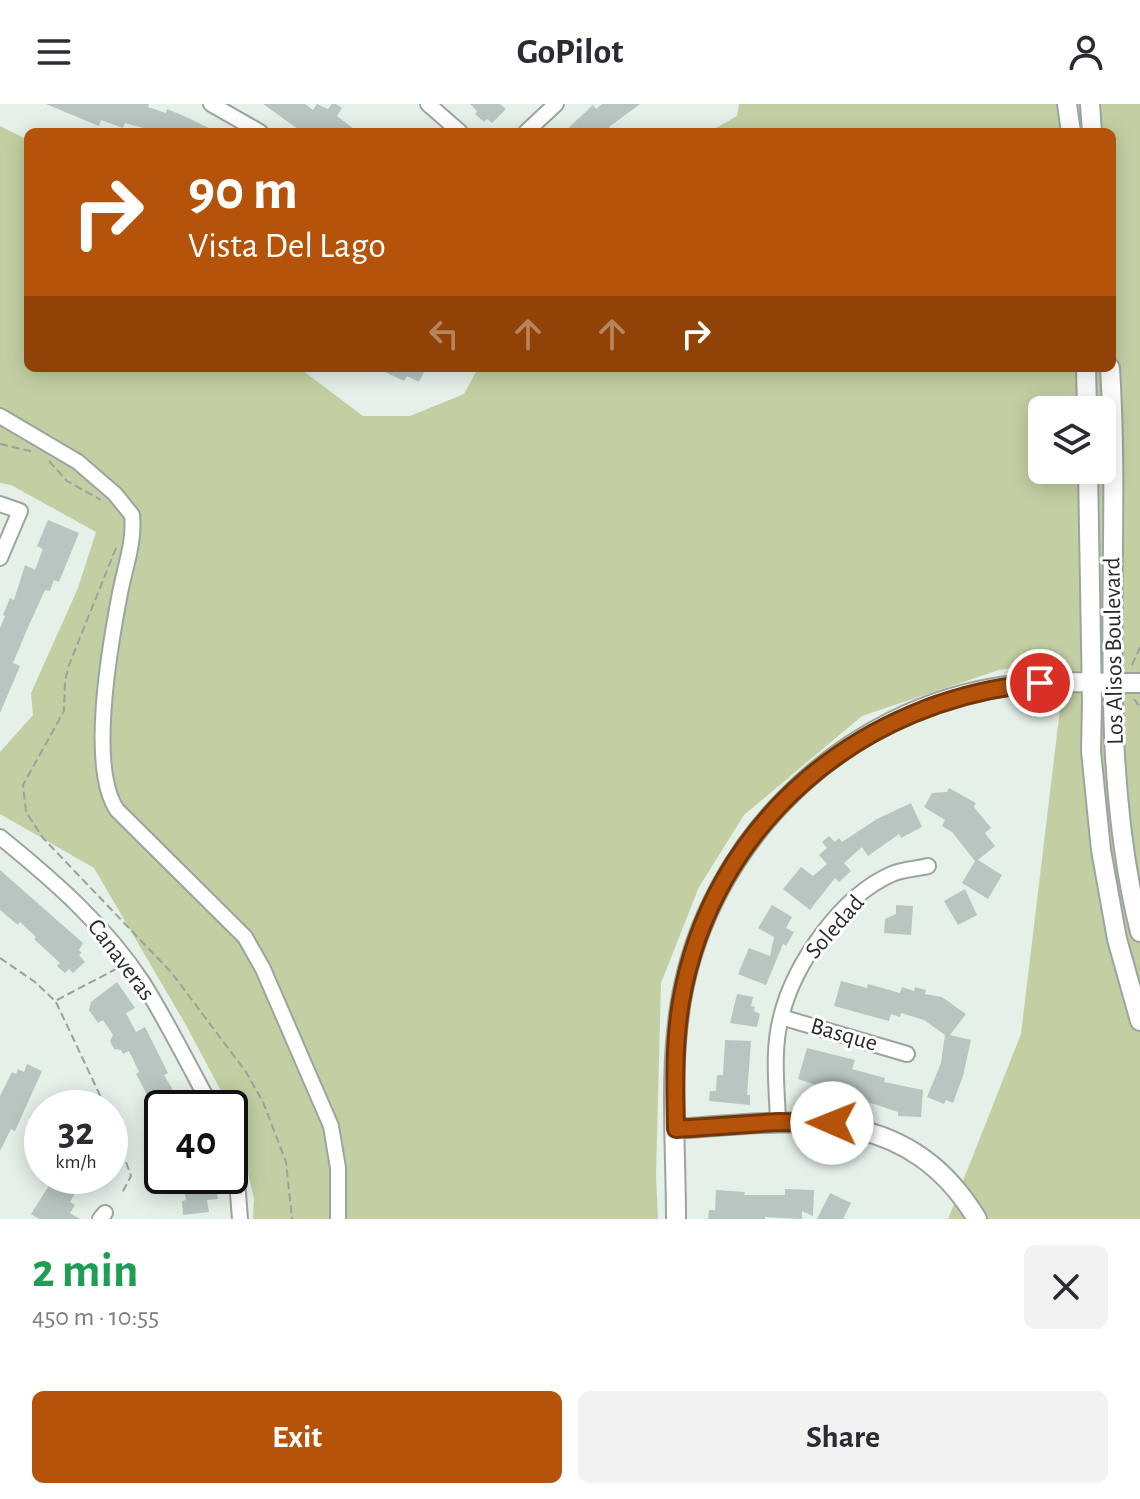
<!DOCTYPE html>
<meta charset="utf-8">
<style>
:root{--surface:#fff;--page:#f2f2f3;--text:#2b2b33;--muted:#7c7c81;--accent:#b45309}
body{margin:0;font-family:"Alegreya Sans",sans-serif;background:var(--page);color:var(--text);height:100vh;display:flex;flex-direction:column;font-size:30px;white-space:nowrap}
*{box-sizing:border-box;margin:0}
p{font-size:26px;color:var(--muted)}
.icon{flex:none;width:44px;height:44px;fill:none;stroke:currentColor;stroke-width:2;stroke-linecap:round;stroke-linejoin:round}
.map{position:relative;height:1115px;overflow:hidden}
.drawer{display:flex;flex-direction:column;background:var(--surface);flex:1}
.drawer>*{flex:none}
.banner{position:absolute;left:24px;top:24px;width:1092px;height:244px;border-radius:12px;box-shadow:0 4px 20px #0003;background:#b45309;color:#fff;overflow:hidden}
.fabs{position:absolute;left:1028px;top:292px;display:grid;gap:16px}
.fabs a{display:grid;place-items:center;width:88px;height:88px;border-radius:12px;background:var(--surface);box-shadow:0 4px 20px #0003;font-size:40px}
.speed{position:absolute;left:24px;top:986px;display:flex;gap:16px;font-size:40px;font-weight:700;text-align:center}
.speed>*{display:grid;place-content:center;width:104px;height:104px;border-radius:50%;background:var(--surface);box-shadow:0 4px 20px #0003;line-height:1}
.speed small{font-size:20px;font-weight:400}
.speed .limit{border:4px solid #111;border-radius:12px;background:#fff;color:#111}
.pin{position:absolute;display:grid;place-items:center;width:68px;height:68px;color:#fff;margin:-34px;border:4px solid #fff;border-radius:50%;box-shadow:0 2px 8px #0007}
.me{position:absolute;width:88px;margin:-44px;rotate:271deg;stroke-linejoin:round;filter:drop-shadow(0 0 6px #0008)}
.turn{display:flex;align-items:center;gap:28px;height:168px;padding:0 32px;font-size:36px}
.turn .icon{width:104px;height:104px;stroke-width:2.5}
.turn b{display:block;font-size:56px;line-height:68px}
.lanes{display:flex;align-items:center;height:76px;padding:0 32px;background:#0003;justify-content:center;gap:40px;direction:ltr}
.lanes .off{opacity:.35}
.round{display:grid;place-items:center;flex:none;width:84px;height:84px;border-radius:12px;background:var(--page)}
.head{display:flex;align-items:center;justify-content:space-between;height:136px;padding:0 32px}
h1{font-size:48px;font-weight:600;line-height:60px;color:#1e9e55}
.cta{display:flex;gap:16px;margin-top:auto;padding:16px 32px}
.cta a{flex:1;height:92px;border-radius:12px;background:var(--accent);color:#fff;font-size:32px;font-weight:600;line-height:92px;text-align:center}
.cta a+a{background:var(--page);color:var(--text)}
header{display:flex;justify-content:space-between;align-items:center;height:104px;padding:0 32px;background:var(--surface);font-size:36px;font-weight:600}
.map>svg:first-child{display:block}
.green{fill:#c3cfa3;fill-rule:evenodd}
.building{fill:#b8c5c1}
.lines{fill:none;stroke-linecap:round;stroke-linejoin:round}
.street-casing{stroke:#9ba59e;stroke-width:18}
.secondary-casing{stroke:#9ba59e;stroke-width:22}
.path{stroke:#99a29c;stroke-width:2;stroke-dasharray:8 4;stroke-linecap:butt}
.street{stroke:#fff;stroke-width:14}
.secondary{stroke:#fff;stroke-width:18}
.route-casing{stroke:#753606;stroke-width:20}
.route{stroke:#b45309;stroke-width:14}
.labels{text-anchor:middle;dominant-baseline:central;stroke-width:6;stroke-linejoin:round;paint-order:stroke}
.street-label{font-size:24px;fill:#292d2a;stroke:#fff}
</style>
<header><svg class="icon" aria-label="menu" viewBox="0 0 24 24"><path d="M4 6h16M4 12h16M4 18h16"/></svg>GoPilot<svg class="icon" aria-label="person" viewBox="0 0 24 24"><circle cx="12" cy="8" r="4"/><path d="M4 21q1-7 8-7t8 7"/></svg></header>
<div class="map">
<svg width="1140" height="1115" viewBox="0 0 1140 1115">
<rect width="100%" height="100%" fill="#e5f0e9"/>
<path class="green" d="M739 0H1140V1115H948L1021 930 1066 555 999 566 862 612 744 711 699 783 661 879 656 1072 658 1115H253L254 1095 236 1018 230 1004 187 923 94 764 0 710V648L33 611 31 589 78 484 96 428 11 381 0 379V22L28 36V264H305L306 269 363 312H410L464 290 478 264H1112V28H709L737 12ZM1042 306H1102V366H1042Z"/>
<path class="building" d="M46 0H149L148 3 166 9 167 5 184 12 217 28H158L125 19 123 24 101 16 99 22Z
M263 0H305L313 6 317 0 328 5 332 0H336L342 4 337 12 358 28H302Z
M470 0H500L506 5 492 19 487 15 484 18 475 10 477 7Z
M602 0H640L609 23 613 28H564L593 1 596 5Z
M377 264H426L419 278 407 272 404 277Z
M48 416 79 429 59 478 54 476 50 487 45 486 29 521 13 559 20 562 0 609V524L5 512 3 511 10 494 14 496 25 461 35 466 43 445 37 442Z
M949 684 976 699 974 703 991 724 985 729 995 742 978 756 1002 771 988 795 962 779 975 757 952 728 942 722 945 716 924 703 932 689 947 688Z
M911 699 922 723 901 734 899 730 868 752 862 743 844 759 851 767 839 778 835 774 810 806 783 785 801 763 813 772 827 760 819 751 827 744 822 738 829 732 835 738 839 734 842 738 877 715Z
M0 766 83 839 79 846 82 849 79 851 85 858 73 869 69 865 65 869 57 862 60 859 34 835 36 833 20 818 18 821 0 806Z
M965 785 977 811 958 821 944 797Z
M772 801 792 813 786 824 794 828 786 842 783 840 766 881 738 870 749 844 770 852 774 833 758 824Z
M896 801 913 802 911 831 884 829 885 815 896 810Z
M841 877 867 884 868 880 900 889 902 883 914 887 915 883 926 886 925 890 942 893 966 910 950 931 971 936 963 972 953 999 946 996 944 1000 927 993 941 959 945 931 924 916 901 909 900 913 891 910 889 917 834 902Z
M117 878 135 904 126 909 136 928 145 923 168 969 164 971 174 988 177 986 187 1004H162V1019L136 970 139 968 129 947 123 950 121 946 114 945 110 937 113 931 103 916 98 919 89 906 91 898Z
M737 890 753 893 751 902 755 903 754 907 760 910 757 923 730 919Z
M725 936 751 937 747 991H750V1001L709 997 710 987H716L717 971H723Z
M807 944 855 956 852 965 885 974 884 978 923 986 921 1013 898 1012V1008L798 975Z
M27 960 42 967 15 1027 11 1025 0 1047V992L12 968 16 970 18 965 24 968Z
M55 1072H85L70 1098 75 1101 70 1109 80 1115H39L31 1110Z
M181 1072H215L218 1095 207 1096 209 1108 183 1111 182 1097 186 1096Z
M785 1085 814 1086 813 1112 802 1107V1115L765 1113V1115H708L709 1106H715L716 1086 745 1088 744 1091H785Z
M830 1089 851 1099 843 1115H817Z"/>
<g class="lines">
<g class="street-casing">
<path id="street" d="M211 0 260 28
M428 0 460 28
M526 28 556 0
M0 312 78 358 115 390 132 411C135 437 125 463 120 489 110 541 88 663 117 706L245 833 263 865 331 1022 338 1064V1115
M0 400 20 407 0 454
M0 733C53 776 105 821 143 879 168 919 189 962 212 1004
M781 913 907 950
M778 1018C777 984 772 947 781 913 794 860 841 792 892 770 903 765 917 765 928 762
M230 1047 236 1064 240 1115
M100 1115 105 1109"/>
</g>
<g class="secondary-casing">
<path id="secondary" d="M1067 0 1071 28
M1090 0 1092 28
M1086 264 1087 306
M1110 264C1122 452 1094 643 1140 828
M1088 366 1092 598 1091 647 1101 746 1117 835 1140 917
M676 1025C793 1017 906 997 977 1115
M676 1115C676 1043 669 968 681 897 708 736 845 604 1007 582 1051 576 1096 579 1140 579"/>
</g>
<path class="path" d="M0 340 34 348
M49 357 67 377 101 396
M116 444 69 561 65 577 64 607 23 681 26 708 43 734 171 868 246 968 263 998 286 1058 292 1115
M1132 561 1140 543
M1134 595 1140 603
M0 854 35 878 55 897 116 865
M56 898 106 1004
M110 1013 131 1072 122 1089"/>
<use href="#street" class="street"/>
<use href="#secondary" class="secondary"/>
</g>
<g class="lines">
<g class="route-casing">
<path id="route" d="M832 1019 778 1018 676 1025C675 982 674 940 681 898 712 718 862 594 1040 579"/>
</g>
<use href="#route" class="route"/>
</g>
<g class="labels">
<g class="street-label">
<text transform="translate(1114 547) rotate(-91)">Los Alisos Boulevard</text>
<text transform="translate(835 823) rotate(-49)">Soledad</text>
<text transform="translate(121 856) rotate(53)">Canaveras</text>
<text transform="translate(844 931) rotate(16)">Basque</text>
</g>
</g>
</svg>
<div class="fabs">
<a><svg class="icon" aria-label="layers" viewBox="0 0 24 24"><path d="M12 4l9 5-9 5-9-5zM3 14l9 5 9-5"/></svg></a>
</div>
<div class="speed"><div>32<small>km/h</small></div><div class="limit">40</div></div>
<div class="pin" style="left:1040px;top:579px;background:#d93025"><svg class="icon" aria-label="arrive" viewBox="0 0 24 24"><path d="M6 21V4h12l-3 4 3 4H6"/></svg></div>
<svg class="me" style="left:832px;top:1019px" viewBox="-20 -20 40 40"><circle r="19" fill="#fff"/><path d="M0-13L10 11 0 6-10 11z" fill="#b45309"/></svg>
<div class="banner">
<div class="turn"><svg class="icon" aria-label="right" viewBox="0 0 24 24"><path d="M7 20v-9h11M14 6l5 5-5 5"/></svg><div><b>90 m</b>Vista Del Lago</div></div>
<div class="lanes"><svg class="icon off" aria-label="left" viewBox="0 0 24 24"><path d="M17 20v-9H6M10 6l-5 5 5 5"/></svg><svg class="icon off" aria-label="ahead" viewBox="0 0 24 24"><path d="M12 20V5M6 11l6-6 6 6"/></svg><svg class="icon off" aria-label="ahead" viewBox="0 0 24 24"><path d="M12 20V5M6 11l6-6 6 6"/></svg><svg class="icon" aria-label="right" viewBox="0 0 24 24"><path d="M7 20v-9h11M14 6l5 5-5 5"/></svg></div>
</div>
</div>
<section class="drawer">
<div class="head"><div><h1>2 min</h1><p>450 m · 10:55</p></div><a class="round"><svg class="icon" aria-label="close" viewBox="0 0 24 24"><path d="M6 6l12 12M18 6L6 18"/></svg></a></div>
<div class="cta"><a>Exit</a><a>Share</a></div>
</section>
